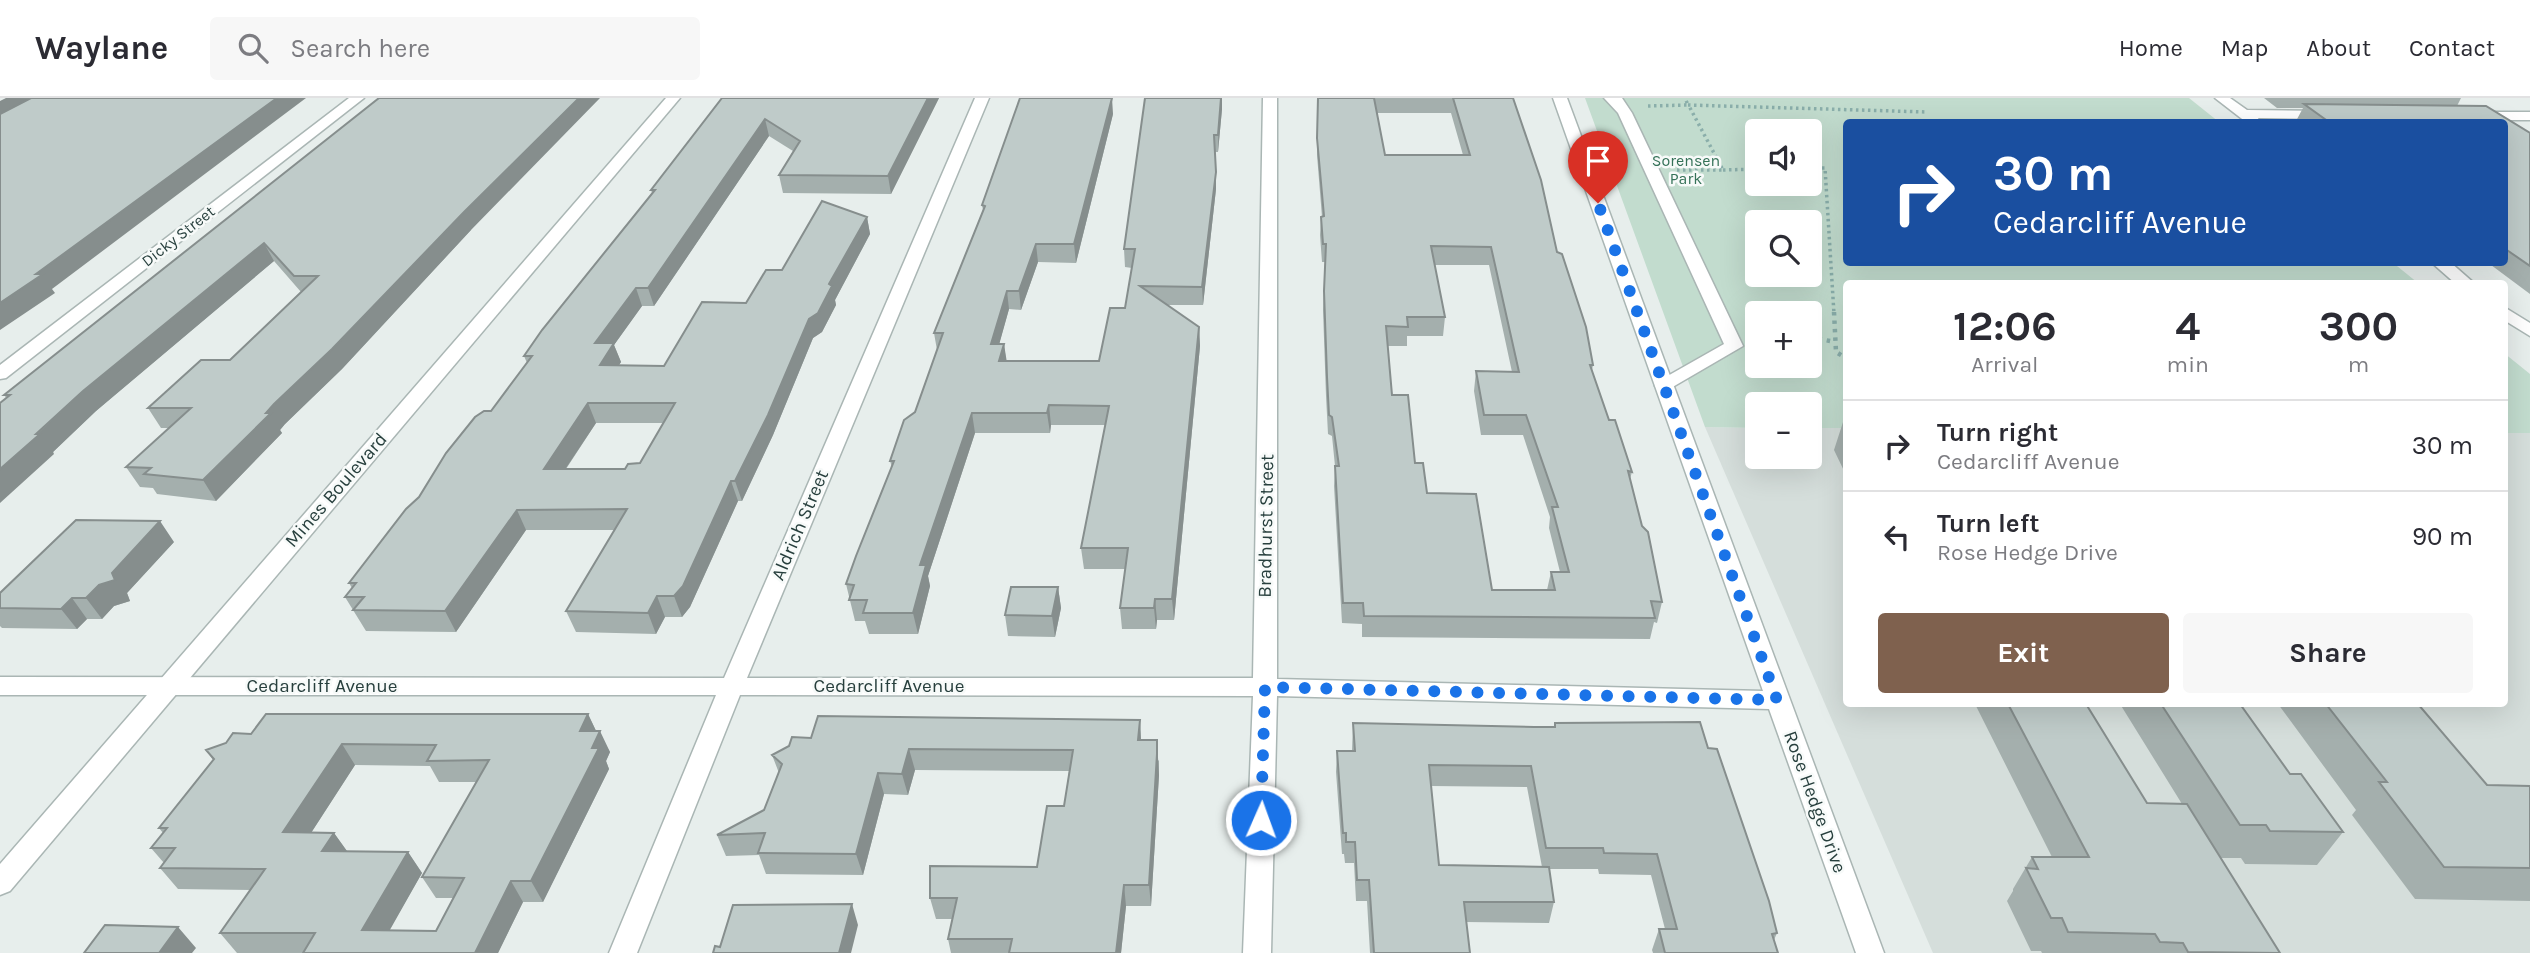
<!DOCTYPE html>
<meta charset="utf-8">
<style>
:root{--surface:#fff;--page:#f7f7f7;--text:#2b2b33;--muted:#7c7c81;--line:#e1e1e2;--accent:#7f614e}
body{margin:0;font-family:Karla,sans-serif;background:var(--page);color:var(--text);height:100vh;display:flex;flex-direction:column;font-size:26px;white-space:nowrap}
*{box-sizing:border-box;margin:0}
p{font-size:23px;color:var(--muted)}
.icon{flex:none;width:38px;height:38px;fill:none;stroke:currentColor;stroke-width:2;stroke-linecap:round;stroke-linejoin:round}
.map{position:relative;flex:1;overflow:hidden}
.sheet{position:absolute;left:1843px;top:182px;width:665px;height:427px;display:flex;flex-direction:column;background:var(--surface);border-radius:7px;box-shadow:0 7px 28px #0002}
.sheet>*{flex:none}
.top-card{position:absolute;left:1843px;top:21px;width:665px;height:147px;border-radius:7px;box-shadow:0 7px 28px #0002;background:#1a4fa0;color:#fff;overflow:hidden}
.buttons{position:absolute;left:1745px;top:21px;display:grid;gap:14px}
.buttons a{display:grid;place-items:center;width:77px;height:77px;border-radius:7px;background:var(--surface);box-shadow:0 7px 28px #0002;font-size:35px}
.pin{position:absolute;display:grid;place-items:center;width:60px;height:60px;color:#fff;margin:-72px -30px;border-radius:50% 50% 50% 0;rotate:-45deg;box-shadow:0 0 7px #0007}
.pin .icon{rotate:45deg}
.me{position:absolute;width:77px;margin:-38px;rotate:2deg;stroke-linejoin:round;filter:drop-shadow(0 0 5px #0008)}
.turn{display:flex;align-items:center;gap:24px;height:147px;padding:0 35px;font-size:32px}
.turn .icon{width:91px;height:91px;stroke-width:2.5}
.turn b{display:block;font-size:49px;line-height:60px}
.eta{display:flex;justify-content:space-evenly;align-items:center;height:119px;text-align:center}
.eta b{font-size:42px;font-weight:700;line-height:49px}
.primary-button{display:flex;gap:14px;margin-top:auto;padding:14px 35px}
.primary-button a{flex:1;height:80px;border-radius:7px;background:var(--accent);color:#fff;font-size:28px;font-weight:700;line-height:80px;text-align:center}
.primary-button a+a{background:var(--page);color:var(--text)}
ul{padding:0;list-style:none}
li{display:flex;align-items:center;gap:21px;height:91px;padding:0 35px;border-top:2px solid var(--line)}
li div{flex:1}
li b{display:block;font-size:26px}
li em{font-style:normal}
header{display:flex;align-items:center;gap:42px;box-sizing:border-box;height:98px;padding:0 35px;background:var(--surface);border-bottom:2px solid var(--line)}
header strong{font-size:33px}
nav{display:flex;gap:38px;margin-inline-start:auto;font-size:24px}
.search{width:490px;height:63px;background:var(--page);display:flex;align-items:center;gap:18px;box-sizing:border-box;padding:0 24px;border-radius:7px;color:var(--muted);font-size:26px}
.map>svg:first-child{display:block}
.built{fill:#d5dedb}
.green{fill:#c2dcce;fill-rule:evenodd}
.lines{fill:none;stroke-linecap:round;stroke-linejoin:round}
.service-casing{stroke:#aab6b4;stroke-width:3}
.minor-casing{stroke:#aab6b4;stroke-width:3}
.tertiary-casing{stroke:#aab6b4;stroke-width:3}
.path-far1{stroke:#8aaeaa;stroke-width:3.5;stroke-dasharray:2.5 3.5;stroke-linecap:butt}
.path{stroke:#8aaeaa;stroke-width:4.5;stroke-dasharray:3.5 5;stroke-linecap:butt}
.service{fill:#fff;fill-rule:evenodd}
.minor{fill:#fff;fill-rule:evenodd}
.tertiary{fill:#fff;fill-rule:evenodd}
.wall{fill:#a4afad;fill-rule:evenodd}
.shaded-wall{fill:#868e8d}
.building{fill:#bfcbc9;stroke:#868e8d;stroke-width:2;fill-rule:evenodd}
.route{stroke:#1a73e8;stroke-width:12;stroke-dasharray:0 21.6}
.labels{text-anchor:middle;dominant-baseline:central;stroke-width:5;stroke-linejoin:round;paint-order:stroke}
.far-park-label{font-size:16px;fill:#357258;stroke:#f7faf9}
.far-street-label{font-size:16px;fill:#273f3d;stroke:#f7faf9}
.street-label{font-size:19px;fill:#273f3d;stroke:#f7faf9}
</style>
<header>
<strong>Waylane</strong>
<div class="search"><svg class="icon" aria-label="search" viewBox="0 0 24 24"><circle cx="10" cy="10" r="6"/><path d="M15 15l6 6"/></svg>Search here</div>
<nav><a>Home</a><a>Map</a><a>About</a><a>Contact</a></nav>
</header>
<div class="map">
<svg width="2530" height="855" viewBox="0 0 2530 855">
<rect width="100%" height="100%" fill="#e7eeec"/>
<path class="built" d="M1705 329 1757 330V359H1810V330H1846V606H2504V335H2530V855H1933Z"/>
<path class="green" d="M1585 0H2189L2219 24H1846V164H2392L2418 185 1846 186V330H1810V306H1757V330L1705 329ZM1757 33H1810V86H1757ZM1757 124H1810V177H1757ZM1757 215H1810V268H1757Z
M2504 255 2530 276V335H2504Z"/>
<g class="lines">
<g class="service-casing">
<path id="service" d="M1604 0H1622L1632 15 1743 248 1664 294 1655 288 1657 284 1724 246 1618 15Z"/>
</g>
<g class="minor-casing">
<path id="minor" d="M349 0H364L6 280 0 281V267Z
M975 0H989L747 580H1253L1263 0H1277V581L1763 593 1553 0H1567L1884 855H1856L1769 611 1277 598 1271 855H1243L1253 598 740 597 637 855H609L716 597H0V579L724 580Z
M2215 0H2230L2247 12 2328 13 2335 17 2328 21 2258 20 2260 24H2246Z
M2530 14V22H2476L2469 18 2476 14Z
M2431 164H2450L2475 186H2456Z
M2504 209 2530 225V238L2504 222Z"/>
</g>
<g class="tertiary-casing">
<path id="tertiary" d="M666 0H680L10 793 0 797V766Z"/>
</g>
<path class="path-far1" d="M1688 7 1927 14
M1648 8 1688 7 1685 0
M1810 70H1825L1834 216
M1677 72H1723L1689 8
M1723 72 1757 71"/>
<path class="path" d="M1834 214 1836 254 1846 260
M1810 239 1835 244"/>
<use href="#service" class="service"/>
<use href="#minor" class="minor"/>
<use href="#tertiary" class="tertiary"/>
</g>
<path class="wall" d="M379 0 471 132 342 271 285 326 280 332 282 335 216 403 157 396 153 390 140 389 126 369 169 330H161L148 310 230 262 301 194 274 163 96 313 53 354 54 356 4 297Z
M722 0H939L891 96 783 95 779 77 793 53 769 38 654 208H642L614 247 621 264 619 267 664 268 746 205 782 172 867 119 870 136 835 202 836 207 822 234 813 240 773 337 742 403H738L690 509 682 519H665L656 536 576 534 566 513 615 432H526L456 534 366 533 345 499 352 490 349 485 491 313 527 265 524 258 652 95 651 92ZM596 325H664L640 365 625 371H566Z
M1222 0V11L1218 54H1215L1216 91 1203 207H1167L1199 229 1200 248 1174 522H1157L1156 531H1122L1120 510 1125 471H1084L1081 450 1105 327H1051L1050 335H975L928 478 930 488 918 536H869L865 523H855L846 486 892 369 890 363 915 314 937 252 934 235 983 112 982 107 1113 16 1076 165 1038 164 1021 212 1009 211 999 246H1004L1006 263H1099L1125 210 1132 170 1125 169 1124 151Z
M1317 0H1513L1557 154 1593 267 1592 272 1609 322 1632 374 1630 381 1662 504 1657 525 1654 524 1650 541 1362 539V526L1342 525 1334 388 1335 368 1332 338 1328 336 1326 298 1323 212 1325 164H1322L1320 137 1321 119H1322L1317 57ZM1377 15H1451L1463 57H1385ZM1434 167H1489L1512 274 1476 273 1474 293 1481 337H1523L1550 419 1549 430 1560 474H1551L1547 492H1492L1427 395 1415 365 1392 297 1387 248H1407V238H1443L1445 219Z
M2264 0H2461L2457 8H2486L2530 35V196L2487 164H2504V24H2298L2296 23 2303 10H2277Z
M1844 321H1846V377L1834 352Z
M174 444 127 495 130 503 114 508 102 521H87L77 531 2 530 0 528V495Z
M1058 489 1061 510 1055 539 1008 538 1005 517Z
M1975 606H2086L2147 705 2182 706 2120 606H2240L2290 676 2343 734 2317 767 2245 766 2241 760H2220L2280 855H2042L2041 853H2031L2007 803 2013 793V791L2032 759H2052Z
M2278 606H2418L2487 687 2530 688V803L2415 801 2352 717 2356 712Z
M588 616 596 633 610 654 606 663 609 671 543 804H523L498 855H237L220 835 251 792 178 791 160 770 164 765 151 750 163 735 159 730 213 662 206 652 251 636ZM355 667 430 668 439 684H477L422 779 436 800H453L436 833 389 832 422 775 408 754 347 753 334 735H311Z
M1140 622 1141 642 1159 663V677L1151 808H1126L1121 855H951L948 841 952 821H936L930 800 1037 769 1064 708 1069 673 915 672 908 697 884 696 863 777 766 776 759 757 726 758 717 737 764 712 779 675 772 657 811 640Z
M1353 625 1534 629H1554L1555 625 1708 650 1777 835 1774 842 1778 855H1653L1652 852 1659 831H1665L1651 777 1599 776 1598 771H1549L1554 804 1549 825 1466 824 1470 855H1370L1367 803H1356L1354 765H1345L1344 756H1342L1336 674 1337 653H1352ZM1431 688 1527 689 1542 769 1439 767Z"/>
<path class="shaded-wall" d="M6 0H44L0 25V3Z
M277 0H306L52 191 55 195 0 232V205L36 176Z
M579 0H600L471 132 342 271 285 326 280 332 282 335 216 403 203 382 274 306 464 114Z
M928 0H939L891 96 888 78Z
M1112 0 1113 16 1076 165 1074 146Z
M1219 0H1222V11L1218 54Z
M765 21 769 38 654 208 648 190Z
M1216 74V91L1203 207 1202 189Z
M867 119 870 136 835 202 836 207 822 234 813 240 773 337 742 403 735 383 809 221 829 186Z
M264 145 274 163 96 313 53 354 54 356 0 405V371L83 293Z
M1036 146 1038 164 1021 212 1019 193Z
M636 190 642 208 614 247 621 264 607 286 600 267 595 245Z
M1007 193 1009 211 994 265 991 246Z
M1199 229 1200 248 1174 522 1172 501Z
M1004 246 1007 265 999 263Z
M588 305 596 325 552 391 544 371Z
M1049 307 1051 327 1050 335 1047 315Z
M972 315 975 335 928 478 930 488 918 536 913 515 920 467Z
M731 383 738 403 690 509 682 519 674 498Z
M517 412 526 432 456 534 445 513Z
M160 423 174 444 127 495 130 503 114 508 102 521 86 500Z
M1058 489 1061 510 1055 539 1052 518Z
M657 498 665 519 656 536 648 515Z
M72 500 87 521 77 531 61 511Z
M1155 501 1157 522 1156 531 1154 510Z
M588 616 598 637 580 633Z
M1140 622 1141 643 1138 642Z
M600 633 610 654 606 663 609 671 543 804 531 783Z
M1157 642 1159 677 1151 808 1149 787Z
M342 646 355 667 298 755 283 734Z
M909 651 915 672 908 697 902 676Z
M878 675 884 696 863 777 856 756Z
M334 735 349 756 322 753Z
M408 754 422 775 378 853 362 832Z
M511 783 523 804 498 855H475Z
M1124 787 1126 808 1121 855H1116Z
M852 806 858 827 851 855H839Z
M178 829 196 850 192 855H159Z"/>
<path class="building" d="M31 0H277L36 176H43L0 205V16Z
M379 0H579L464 114 332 251 274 306 266 315H271L203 382 144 376 151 370 126 369 191 310H148L201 262H230L318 178H294L264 145 83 293 36 336H40L0 371V305L10 297H4Z
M722 0H928L888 78 779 77 800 43 765 21 648 190H636L595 245H614L600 267 664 268 702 204 746 205 766 172H782L822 103 867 119 829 186 832 188 818 215 809 221 768 317 735 383H731L683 488 674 498H657L648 515 566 513 627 411 517 412 445 513 353 512 364 499H345L356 485H349L406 411 419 399 446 355 475 319 484 313H491L532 258H524L542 232 655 92H651ZM588 305H675L640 365 628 366 625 371H544Z
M1020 0H1112L1074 146H1036L1019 193H1007L991 246H1004L999 263H1099L1110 210H1125L1135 151H1124L1145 0H1221L1218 37H1214L1216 74 1202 189 1140 188 1199 229 1172 501H1155L1154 510H1120L1128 450H1081L1109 308 1049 307 1047 315H972L920 467H926L913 515H863L867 502H849L854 487 846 486 856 458 894 363H890L904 322 915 314 943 235H934L985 108 982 107Z
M1318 0H1374L1385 57H1470L1453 0H1513L1541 82 1557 154 1562 156 1586 229 1593 267H1590L1609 322H1615L1632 374 1628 373 1642 428 1648 434 1662 504 1651 503 1655 520 1364 518 1363 505H1343L1335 368H1339L1332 319 1329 317 1327 279 1324 193 1326 146H1323L1321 119 1324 118 1317 40ZM1431 148 1491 149 1519 274 1476 273 1484 317H1526L1558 409H1552L1569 474H1551L1555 492H1492L1476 396 1427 395 1423 365H1415L1408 297H1392L1386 228 1408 229 1407 219H1445Z
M2304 6 2486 8 2530 35V168L2504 150V24H2329Z
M76 422 160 423 112 475 115 482 99 487 86 500H72L61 511 0 510V495Z
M1011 489H1058L1052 518 1005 517Z
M2008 606H2086L2147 705 2187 706 2280 855 2188 854 2183 845 2160 844 2155 836 2068 834 2062 820H2051L2026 770 2038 771 2032 759H2089Z
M2161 606H2240L2290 676H2301L2343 734 2270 733 2266 727H2240Z
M2326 606H2418L2487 687 2530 688V770L2444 769 2379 684H2387Z
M266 616H588L580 633H600L592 650H599L531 783H511L475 855H303L315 835H220L265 771 160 770 175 750H151L167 730H159L214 661 206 652 226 645 233 635 251 636ZM342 646 436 647 427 663 489 662 422 779 464 780 436 833 362 832 408 754 322 753 334 735 283 734Z
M818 618 1140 622 1138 642H1157V656L1149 787H1124L1116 855H1009L1012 841H948L957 800H930V768L1037 769 1047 708H1064L1073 652 909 651 902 676 878 675 856 756 758 755 765 735 717 737 764 712 782 666 772 657 789 648 792 639 811 640Z
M1700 624 1708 650 1717 651 1769 803 1777 835 1772 836 1778 855H1665L1659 831H1677L1657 756 1604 755 1603 750H1546L1531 668 1429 667 1439 767 1549 769 1554 804H1464L1470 855H1374L1369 782H1357L1355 744H1346V735H1343L1337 653H1355L1353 625 1534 629H1555V625Z
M852 806 839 855H713L715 848 720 849 733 807Z
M105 827 178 829 159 855H84Z"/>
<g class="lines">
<path class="route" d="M1261 722 1265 589 1777 602 1598 105"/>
</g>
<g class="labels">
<g class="far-park-label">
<text x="1686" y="62">Sorensen<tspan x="1686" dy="18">Park</tspan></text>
</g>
<g class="far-street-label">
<text transform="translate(178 138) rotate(-38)">Dicky Street</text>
</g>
<g class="street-label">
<text transform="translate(336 392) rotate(-49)">Mines Boulevard</text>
<text transform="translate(800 427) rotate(-67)">Aldrich Street</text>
<text transform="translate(1266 428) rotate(-89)">Bradhurst Street</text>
<text x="322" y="588">Cedarcliff Avenue</text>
<text x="889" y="588">Cedarcliff Avenue</text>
<text transform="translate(1815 704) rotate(70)">Rose Hedge Drive</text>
</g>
</g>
</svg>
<div class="buttons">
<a><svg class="icon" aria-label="sound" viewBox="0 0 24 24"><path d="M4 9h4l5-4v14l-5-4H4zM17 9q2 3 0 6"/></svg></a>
<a><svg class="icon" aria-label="search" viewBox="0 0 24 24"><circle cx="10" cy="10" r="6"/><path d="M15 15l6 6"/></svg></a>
<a>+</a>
<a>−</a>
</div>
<div class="pin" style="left:1598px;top:105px;background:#d93025"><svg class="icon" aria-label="arrive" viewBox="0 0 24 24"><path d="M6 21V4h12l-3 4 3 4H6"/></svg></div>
<svg class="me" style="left:1261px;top:722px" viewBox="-20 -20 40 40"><circle r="17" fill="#1a73e8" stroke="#fff" stroke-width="3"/><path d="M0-11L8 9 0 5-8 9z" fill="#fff"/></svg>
<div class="top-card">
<div class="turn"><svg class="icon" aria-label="right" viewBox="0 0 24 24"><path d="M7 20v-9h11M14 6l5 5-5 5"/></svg><div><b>30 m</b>Cedarcliff Avenue</div></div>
</div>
<section class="sheet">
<div class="eta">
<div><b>12:06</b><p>Arrival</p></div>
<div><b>4</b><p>min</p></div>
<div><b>300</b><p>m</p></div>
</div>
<ul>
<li><svg class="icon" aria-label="right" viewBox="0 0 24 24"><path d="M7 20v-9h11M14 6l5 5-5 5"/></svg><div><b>Turn right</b><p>Cedarcliff Avenue</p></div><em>30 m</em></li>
<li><svg class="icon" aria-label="left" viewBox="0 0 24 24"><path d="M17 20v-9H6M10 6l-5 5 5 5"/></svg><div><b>Turn left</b><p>Rose Hedge Drive</p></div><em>90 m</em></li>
</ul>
<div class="primary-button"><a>Exit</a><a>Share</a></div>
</section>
</div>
